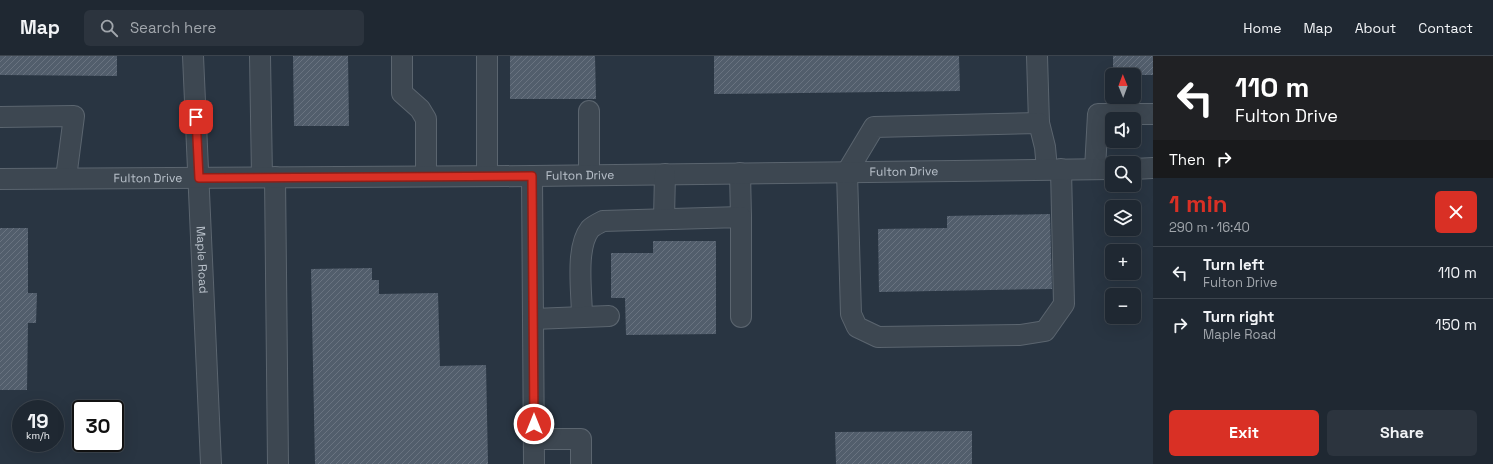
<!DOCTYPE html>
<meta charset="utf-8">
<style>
:root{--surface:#1f2832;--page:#2c343e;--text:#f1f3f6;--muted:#a1a6ac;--line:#3c444d;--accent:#d93025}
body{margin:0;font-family:"Space Grotesk",sans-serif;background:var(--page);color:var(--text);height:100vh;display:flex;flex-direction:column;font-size:15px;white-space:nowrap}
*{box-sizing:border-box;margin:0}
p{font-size:13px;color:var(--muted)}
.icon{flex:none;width:22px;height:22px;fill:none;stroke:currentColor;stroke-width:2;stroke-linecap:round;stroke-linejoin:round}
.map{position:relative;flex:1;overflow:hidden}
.sheet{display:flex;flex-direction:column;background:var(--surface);width:340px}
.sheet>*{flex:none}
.banner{background:#202124;color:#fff;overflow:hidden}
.needle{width:26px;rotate:359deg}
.controls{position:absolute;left:1105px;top:12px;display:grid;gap:8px}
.controls a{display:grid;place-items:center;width:36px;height:36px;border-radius:6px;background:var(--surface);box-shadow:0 4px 16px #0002,0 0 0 1px var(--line);font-size:20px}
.speed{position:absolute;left:12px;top:344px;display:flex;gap:8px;font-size:20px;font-weight:700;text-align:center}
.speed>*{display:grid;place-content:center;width:52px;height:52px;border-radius:50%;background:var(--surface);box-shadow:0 4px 16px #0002,0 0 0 1px var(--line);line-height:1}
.speed small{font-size:10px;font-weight:400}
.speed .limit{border:2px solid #111;border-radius:6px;background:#fff;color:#111}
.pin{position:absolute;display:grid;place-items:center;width:34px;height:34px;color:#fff;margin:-17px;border-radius:8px;box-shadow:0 2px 6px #0006}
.me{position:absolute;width:44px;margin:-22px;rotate:0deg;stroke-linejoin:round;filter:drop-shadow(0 0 3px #0008)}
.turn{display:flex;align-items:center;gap:14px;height:84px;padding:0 16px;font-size:18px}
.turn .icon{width:52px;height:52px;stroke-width:2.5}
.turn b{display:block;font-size:28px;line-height:34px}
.then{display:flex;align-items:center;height:38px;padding:0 16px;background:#0003;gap:8px;font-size:15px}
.round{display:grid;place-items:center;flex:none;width:42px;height:42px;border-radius:6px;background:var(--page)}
.head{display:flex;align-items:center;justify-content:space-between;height:68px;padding:0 16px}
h1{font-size:24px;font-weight:600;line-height:30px;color:var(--accent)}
.cta{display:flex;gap:8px;margin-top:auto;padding:8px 16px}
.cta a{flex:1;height:46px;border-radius:6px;background:var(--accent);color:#fff;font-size:16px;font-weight:600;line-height:46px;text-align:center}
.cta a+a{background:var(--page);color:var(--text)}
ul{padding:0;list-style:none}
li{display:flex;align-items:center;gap:12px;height:52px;padding:0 16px;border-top:1px solid var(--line)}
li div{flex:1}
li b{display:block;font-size:15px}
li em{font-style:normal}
header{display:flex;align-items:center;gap:24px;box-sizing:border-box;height:56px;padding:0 20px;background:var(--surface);border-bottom:1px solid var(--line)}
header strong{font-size:19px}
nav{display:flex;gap:22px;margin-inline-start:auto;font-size:14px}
.search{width:280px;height:36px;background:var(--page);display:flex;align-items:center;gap:10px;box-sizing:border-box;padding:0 14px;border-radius:6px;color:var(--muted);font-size:15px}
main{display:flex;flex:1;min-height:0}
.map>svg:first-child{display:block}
.building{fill:url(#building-hatch)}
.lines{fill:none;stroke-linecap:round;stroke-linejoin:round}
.minor-casing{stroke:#5b656f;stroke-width:22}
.minor{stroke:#3d4751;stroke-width:20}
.route-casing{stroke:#8d1f18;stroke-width:10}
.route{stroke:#d93025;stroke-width:7}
.labels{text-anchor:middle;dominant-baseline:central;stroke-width:4;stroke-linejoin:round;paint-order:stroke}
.street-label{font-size:12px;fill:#bac2cb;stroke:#212c37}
</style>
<header>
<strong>Map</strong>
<div class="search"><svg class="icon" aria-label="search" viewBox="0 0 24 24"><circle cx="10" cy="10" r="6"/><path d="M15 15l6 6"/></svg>Search here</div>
<nav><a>Home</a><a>Map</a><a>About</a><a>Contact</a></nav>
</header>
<main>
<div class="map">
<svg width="1153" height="408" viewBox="0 0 1153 408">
<defs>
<pattern id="building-hatch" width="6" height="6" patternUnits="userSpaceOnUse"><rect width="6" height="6" fill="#525e6c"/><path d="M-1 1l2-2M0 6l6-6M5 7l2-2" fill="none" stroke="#697380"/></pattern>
</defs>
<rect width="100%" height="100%" fill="#293542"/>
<path class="building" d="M0 0H117V20L0 19Z
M293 0H348L349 70H294Z
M510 0H595L596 43H510Z
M714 0H959L960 35 714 38Z
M1113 0H1153V19H1113Z
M1050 158 1052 233 879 236 878 173 947 172V160Z
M0 172H28V237H37L36 267H28L27 334H0Z
M653 185H716V278L626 279 625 242H611V197H653Z
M372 212V224H379V238L438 237 440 310 486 309 488 408H315L311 213Z
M972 375V408H836L835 376Z"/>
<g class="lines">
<g class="minor-casing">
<g id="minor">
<path id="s1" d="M193 0 211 408"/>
<path d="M260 0 262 121"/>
<path d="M402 0V37L420 53 426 63V120"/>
<path d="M487 0V120"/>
<path d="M1037 0 1039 67"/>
<path d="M589 55V119"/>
<path d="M0 61 74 60 66 122"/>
<path d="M1047 113 1045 91 1039 67 874 71 847 116 851 258 857 271 878 281 1020 279 1045 275 1064 248 1061 113"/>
<path d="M1095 113 1098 58H1153"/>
<path d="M1134 113 1153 112"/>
<path d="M740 117 741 161"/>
<path d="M532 120 534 408"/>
<path d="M275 121 278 408"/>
<path id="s2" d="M0 123 532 120 1112 113"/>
<path d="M664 162 665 118"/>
<path d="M582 261C582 237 575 192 590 173 593 170 599 167 603 165L741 161V261"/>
<path d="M533 263 609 260"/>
<path d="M534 383H581V408"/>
</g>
</g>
<use href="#minor" class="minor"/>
</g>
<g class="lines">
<g class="route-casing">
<path id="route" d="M196 61 199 122 532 120 534 368"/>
</g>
<use href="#route" class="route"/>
</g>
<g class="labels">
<g class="street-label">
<text stroke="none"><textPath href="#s2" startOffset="904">Fulton Drive</textPath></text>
<text stroke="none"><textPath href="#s2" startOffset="580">Fulton Drive</textPath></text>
<text stroke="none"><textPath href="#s2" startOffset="148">Fulton Drive</textPath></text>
<text stroke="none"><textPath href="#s1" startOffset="204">Maple Road</textPath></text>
</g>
</g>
</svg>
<div class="controls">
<a><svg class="needle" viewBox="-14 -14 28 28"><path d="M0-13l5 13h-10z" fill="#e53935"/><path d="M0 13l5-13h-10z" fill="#a1a6ac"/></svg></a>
<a><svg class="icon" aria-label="sound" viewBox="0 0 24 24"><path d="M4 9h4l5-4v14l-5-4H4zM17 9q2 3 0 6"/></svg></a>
<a><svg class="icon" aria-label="search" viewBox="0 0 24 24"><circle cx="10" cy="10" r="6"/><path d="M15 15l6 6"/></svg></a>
<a><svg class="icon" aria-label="layers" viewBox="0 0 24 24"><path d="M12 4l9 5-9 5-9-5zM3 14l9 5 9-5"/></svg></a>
<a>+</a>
<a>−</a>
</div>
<div class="speed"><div>19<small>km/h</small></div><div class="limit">30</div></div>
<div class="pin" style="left:196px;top:61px;background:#d93025"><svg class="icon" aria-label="arrive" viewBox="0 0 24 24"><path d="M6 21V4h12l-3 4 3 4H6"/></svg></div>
<svg class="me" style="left:534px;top:368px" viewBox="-20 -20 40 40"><circle r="17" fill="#d93025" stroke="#fff" stroke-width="3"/><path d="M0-11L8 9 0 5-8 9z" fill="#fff"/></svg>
</div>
<section class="sheet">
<div class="banner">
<div class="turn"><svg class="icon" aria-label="left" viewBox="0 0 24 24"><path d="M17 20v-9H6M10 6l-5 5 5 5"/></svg><div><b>110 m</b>Fulton Drive</div></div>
<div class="then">Then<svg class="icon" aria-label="right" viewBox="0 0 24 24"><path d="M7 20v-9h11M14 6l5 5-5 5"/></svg></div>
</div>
<div class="head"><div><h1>1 min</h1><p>290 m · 16:40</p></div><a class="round" style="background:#d93025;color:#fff"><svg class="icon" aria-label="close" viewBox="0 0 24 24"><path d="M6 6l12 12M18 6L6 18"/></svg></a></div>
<ul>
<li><svg class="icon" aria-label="left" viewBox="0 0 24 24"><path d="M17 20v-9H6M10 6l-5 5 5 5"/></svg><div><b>Turn left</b><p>Fulton Drive</p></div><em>110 m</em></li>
<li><svg class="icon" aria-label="right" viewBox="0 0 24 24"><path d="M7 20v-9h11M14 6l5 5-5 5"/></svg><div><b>Turn right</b><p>Maple Road</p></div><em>150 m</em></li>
</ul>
<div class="cta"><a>Exit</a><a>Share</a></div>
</section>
</main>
